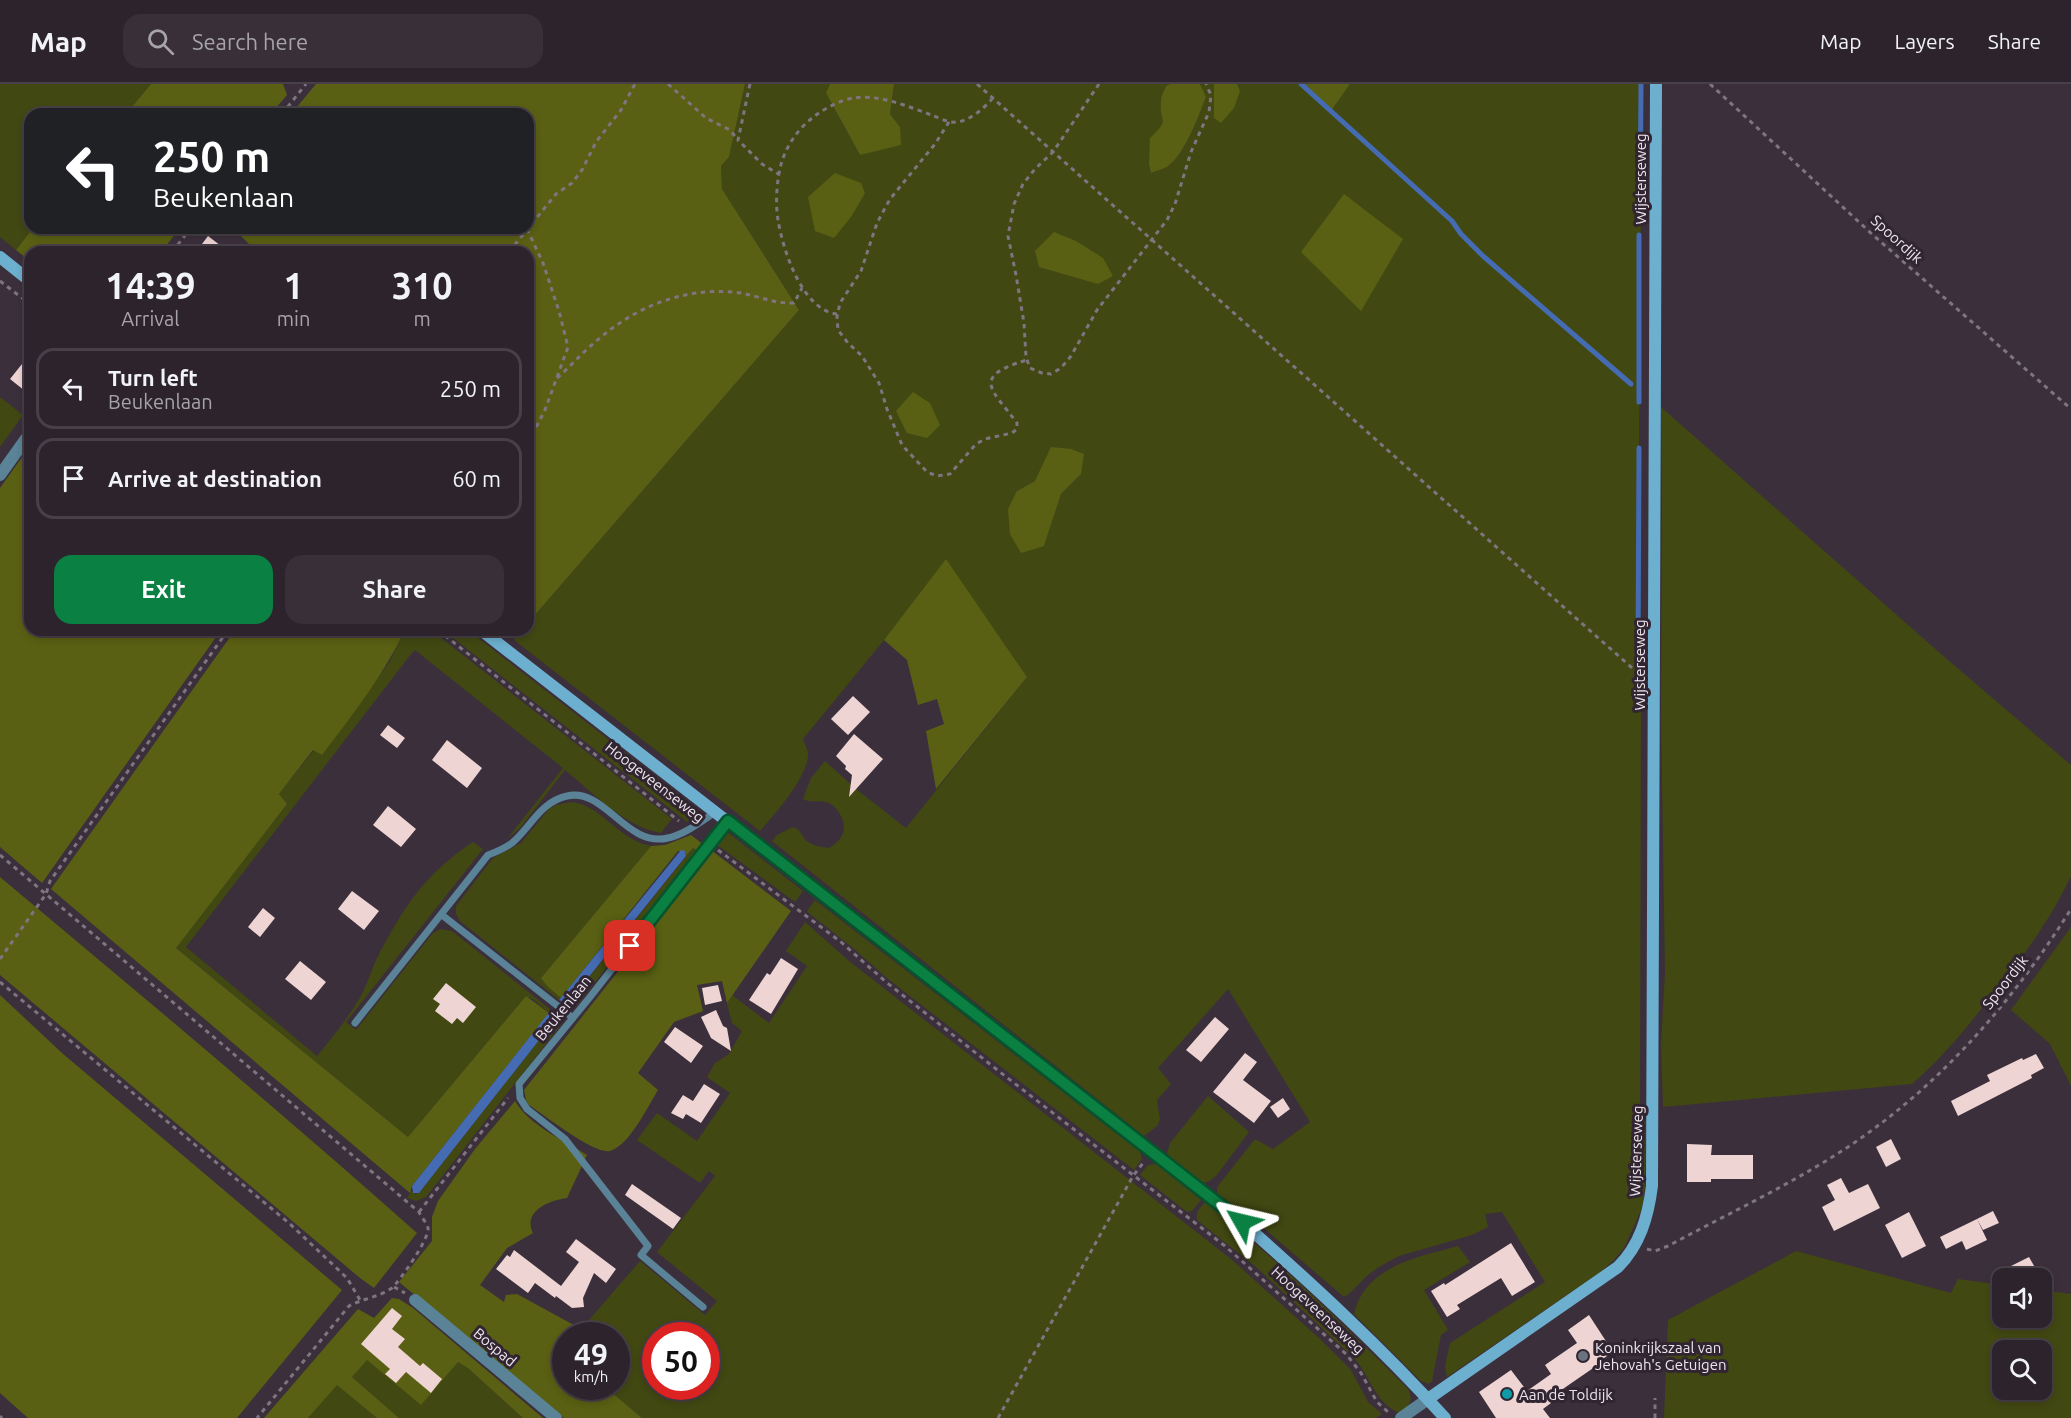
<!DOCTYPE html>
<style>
:root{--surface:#2c232d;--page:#382f39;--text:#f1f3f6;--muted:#a6a4aa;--line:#484049;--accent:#0b8043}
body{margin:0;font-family:Ubuntu,sans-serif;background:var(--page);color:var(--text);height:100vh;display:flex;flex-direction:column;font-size:22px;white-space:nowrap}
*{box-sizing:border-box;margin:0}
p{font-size:20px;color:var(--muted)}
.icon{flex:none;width:33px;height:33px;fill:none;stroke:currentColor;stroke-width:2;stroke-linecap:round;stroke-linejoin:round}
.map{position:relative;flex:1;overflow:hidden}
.drawer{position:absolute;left:24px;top:162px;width:510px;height:390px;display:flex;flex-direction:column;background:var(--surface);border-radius:18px;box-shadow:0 3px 9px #0003,0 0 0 2px var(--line)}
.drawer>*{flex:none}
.top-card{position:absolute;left:24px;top:24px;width:510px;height:126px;border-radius:18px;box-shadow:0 3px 9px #0003,0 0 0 2px var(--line);background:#202124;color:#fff;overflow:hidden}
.buttons{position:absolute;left:1992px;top:1184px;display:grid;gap:12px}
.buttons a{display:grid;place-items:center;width:60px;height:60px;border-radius:12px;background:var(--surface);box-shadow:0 3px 9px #0003,0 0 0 2px var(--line);font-size:30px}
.speed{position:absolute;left:552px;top:1238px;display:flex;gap:12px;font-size:30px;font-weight:700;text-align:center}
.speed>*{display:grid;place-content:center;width:78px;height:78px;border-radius:50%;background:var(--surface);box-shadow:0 3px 9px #0003,0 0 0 2px var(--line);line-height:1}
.speed small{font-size:15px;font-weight:400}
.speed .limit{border:9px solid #d22;background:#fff;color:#111}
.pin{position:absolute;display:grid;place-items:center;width:51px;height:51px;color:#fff;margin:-26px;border-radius:12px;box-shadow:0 3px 9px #0006}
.me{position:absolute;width:66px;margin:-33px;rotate:307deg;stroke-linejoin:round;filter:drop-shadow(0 0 4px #0008)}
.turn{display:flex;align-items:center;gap:21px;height:126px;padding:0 30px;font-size:27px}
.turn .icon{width:78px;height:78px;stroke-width:2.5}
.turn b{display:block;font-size:42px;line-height:51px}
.eta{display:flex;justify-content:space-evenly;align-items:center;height:102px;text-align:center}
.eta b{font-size:36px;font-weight:600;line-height:42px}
.action{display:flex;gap:12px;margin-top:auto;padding:12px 30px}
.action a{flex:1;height:69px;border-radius:18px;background:var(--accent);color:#fff;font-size:24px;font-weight:600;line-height:69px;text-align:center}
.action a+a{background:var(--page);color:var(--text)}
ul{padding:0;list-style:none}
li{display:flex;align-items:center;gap:18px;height:81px;margin:0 12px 9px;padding:0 18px;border:3px solid var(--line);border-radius:18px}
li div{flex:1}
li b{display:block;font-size:22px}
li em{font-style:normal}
header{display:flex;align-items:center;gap:36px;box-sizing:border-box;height:84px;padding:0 30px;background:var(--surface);border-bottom:2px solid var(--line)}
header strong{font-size:28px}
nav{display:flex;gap:33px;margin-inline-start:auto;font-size:21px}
.search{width:420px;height:54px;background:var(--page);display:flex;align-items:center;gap:15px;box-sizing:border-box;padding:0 21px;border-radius:18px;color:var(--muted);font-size:22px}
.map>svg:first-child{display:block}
.green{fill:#424812;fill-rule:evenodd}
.forest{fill:#596013}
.water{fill:#456bb3}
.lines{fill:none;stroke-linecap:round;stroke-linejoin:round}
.stream{stroke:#456bb3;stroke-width:5}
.building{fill:#eed4d3}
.path{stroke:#7f7580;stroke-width:3;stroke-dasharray:4.5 4.5;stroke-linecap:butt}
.lane{stroke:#5a8397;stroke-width:7}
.street{stroke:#5a8397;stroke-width:12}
.secondary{stroke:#6dafcf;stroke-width:12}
.route-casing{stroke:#07532c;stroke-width:15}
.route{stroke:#0b8043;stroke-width:10}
.worship-dot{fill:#6b7280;stroke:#312531;stroke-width:2}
.culture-dot{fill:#0f9aa8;stroke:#312531;stroke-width:2}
.labels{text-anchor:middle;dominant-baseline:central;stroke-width:6;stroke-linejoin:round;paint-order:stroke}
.street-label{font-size:15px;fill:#ede5ed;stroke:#312531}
.poi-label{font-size:15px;fill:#ede5ed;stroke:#312531;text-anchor:start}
</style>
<header>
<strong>Map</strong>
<div class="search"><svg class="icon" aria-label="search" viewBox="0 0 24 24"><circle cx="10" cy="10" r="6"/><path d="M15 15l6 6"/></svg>Search here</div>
<nav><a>Map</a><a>Layers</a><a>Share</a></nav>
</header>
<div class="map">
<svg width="2071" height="1334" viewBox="0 0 2071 1334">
<rect width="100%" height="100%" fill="#3b2f3c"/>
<path class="green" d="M0 0H151L126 30H30V144H33L16 166 0 153Z
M745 0H830L826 9 860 71 900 43 890 30 894 0H1170L1166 2 1161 17 1163 34 1162 42 1149 81 1151 89C1155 87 1161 86 1165 84 1183 75 1199 31 1206 13L1200 0H1214V33L1240 7 1237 0H1300L1331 27 1350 0H1642L1639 352 1641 613 1640 1026 1646 1025 1645 1103 1642 1124 1624 1164 1614 1176 1599 1189 1447 1293 1445 1282 1450 1259 1545 1198 1502 1128 1485 1130 1488 1143 1472 1151 1399 1172C1387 1178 1376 1184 1366 1193 1358 1200 1353 1208 1344 1213L1259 1140 1217 1109V1103L1255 1055 1273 1065 1310 1038 1228 905 1158 984 1171 1000 1157 1016 1160 1036 1157 1042 1144 1052 772 757 777 751 793 743C802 746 801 753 808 758 814 762 822 763 829 764 842 756 848 746 841 732 837 725 834 721 827 718 819 716 810 719 803 715L811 694 825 677 856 705 906 744 1027 593 946 476 884 556 803 655C804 659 807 664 808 668 810 691 774 731 760 747L514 556 522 546H528V539L799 226 722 105 721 82 729 73ZM1102 174 1098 200 1075 192ZM1081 390 1061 410 1044 462 1017 407 1035 397Z
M0 313 23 331 0 363Z
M1661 323 1941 570 2071 681V792C2050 837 2020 877 1989 915 1965 946 1941 975 1912 1000L1663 1023 1661 960 1665 889 1661 631 1662 418Z
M405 546H431L672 735 661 749C625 743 593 709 565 686L520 744 507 755 563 684 415 566 411 570 186 863 317 972C333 953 348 934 361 912 368 899 372 883 379 870 405 821 426 789 473 758L483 765 346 938 356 946 432 850 440 845 452 847 551 926 549 929 534 916 526 912 408 1053 175 863 287 720 279 710 314 666 322 671 390 577Z
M443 546H468L695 723V731L687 738Z
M571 718C602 721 618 756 651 762L541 894 547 902 561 914 559 916 460 837 456 830V822L493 774 521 759 549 725 556 721Z
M726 747 803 807 795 818 716 760Z
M693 764 698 767 577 921 567 920Z
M815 816 1140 1068 1142 1075 1134 1086 888 895 853 864 810 830 807 827Z
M805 838 849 877 1231 1175 1321 1256 1351 1286 1368 1318 1382 1330 1376 1334H642L604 1302H616V1251H576L640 1177 705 1231 717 1217 657 1168 715 1092 709 1087 700 1099 637 1056 657 1029 697 1057 730 1009 707 993 715 979 729 970 742 947 732 939 727 919 732 911 769 939 807 882 786 867ZM656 1251H706V1302H656Z
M2071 843V1002L2050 960 2011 926Z
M558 932 563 938 426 1113 416 1117 407 1114 411 1107 415 1110 419 1109Z
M1208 1012 1249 1048 1216 1092 1210 1097 1203 1099 1167 1070 1170 1059Z
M1156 1080 1201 1116 1192 1127 1187 1128 1140 1091 1148 1081Z
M1205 1118C1277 1175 1343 1240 1408 1305 1414 1317 1409 1322 1400 1329 1376 1320 1371 1295 1356 1276L1256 1183 1198 1137C1194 1129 1200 1124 1205 1118Z
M1458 1162 1470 1178 1424 1206 1448 1246 1441 1251 1432 1297 1429 1300 1421 1297 1354 1230C1365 1182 1418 1173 1458 1162Z
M1796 1167 1951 1209 1958 1195 2002 1201V1233H2042V1206L2071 1210V1334H1664L1668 1236ZM2002 1266H2042V1305H2002Z
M366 1276 458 1278 469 1285 523 1334H399L352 1293Z
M337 1300 377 1334H308Z"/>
<path class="forest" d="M151 0H283L287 11 271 30H126Z
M316 0H745L729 73 721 82 722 105 799 226 528 539V168H243L249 160 233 144H528V30H291Z
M830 0H894L890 30 900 43 901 61 860 71 826 9Z
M1170 0H1200L1206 13C1199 31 1183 75 1165 84 1161 86 1155 87 1151 89L1149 81 1150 54C1171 34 1159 40 1161 17 1161 12 1164 7 1166 2Z
M1214 0H1237L1240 7 1234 24 1221 39 1214 34Z
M1300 0H1350L1331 27Z
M835 89 861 99 865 109 851 133 834 154 815 147 808 113Z
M1344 110 1403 155 1361 227 1301 168Z
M33 144H180L161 168H30V177L16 166Z
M1054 148 1076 157 1103 174 1113 192 1098 200 1039 183 1035 167Z
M913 308 930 319 940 341 927 354 907 349 896 327Z
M30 362V546H221L42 799 0 763V404Z
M1051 363 1071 365 1084 370 1081 390 1061 410 1044 462 1021 469 1010 450 1008 425 1017 407 1035 397Z
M946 475 1027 593 936 705 926 647 944 640 937 615 918 621 907 576 884 556Z
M235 546H405C383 592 353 630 322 671L313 666 279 710 287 720 176 864 408 1053 526 912 549 929 412 1102 410 1109 51 805Z
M691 751 704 761 698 767 693 764 686 772V769L678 767 561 914 547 902 541 894 651 762 665 761Z
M711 766 791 827 727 919 722 897 697 901 703 927 674 938 638 989 658 1006C648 1022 630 1061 610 1067 595 1071 544 1031 529 1021L526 1016 524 1006 650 847Z
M0 793C140 910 280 1027 417 1149L374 1204 360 1194 0 891Z
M0 911 62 969 342 1206 237 1334H28L0 1309Z
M515 1017C530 1042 562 1055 587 1071L567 1114C550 1116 522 1127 533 1149L507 1164 480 1201 504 1218 506 1211 517 1210 581 1245 576 1251H566V1302H604L642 1334H564L399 1198 432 1157V1133L438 1117 475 1065Z
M392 1214 399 1215 413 1224 543 1334H523L469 1285 458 1278 421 1321 367 1276 352 1293 399 1334H377L337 1301 308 1334H264L358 1225 374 1234Z"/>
<path class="water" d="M681 766 685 767 686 772 567 920 559 916Z
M551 926 558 932 419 1109H413L412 1102Z"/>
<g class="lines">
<path class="stream" d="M1301 0 1452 137 1461 150 1483 172 1631 300
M1640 137 1641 0
M1639 318V151
M1638 573 1639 364"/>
</g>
<path class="building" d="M208 152 229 168H196Z
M30 270V311L10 295Z
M853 612 870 628 848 651 831 635Z
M388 641 405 654 397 664 380 651Z
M854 650 883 675 849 713 852 691 845 685 846 682 836 672Z
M447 656 482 684 467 704 432 676Z
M388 722 416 745 401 763 373 741Z
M352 807 379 827 364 846 338 825Z
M263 824 275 834 260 853 248 843Z
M781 874 798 885 771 930 749 916 767 889 770 891Z
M300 877 326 898 311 916 285 895Z
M446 899 476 923 463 939 457 934 452 940 435 927 440 920 433 915Z
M718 901 722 917 705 921 702 904Z
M716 926 723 942 727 944 731 967 711 954 701 933Z
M1215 933 1229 945 1201 978 1186 966Z
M675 943 703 962 691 979 664 958Z
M1245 969 1257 978 1243 996 1271 1017 1254 1039 1213 1008Z
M2036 970 2044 984 2031 991 2032 994 1958 1032 1951 1017 1990 997 1987 991 2022 974 2023 976Z
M704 1000 720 1010 701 1039 686 1030 683 1035 671 1029 683 1011 693 1017Z
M1283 1014 1290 1025 1278 1034 1270 1023Z
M1891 1055 1901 1075 1886 1083 1876 1063Z
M1687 1060 1712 1061 1711 1071H1753V1095H1711V1098H1687Z
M1841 1094 1849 1109 1868 1100 1880 1124 1834 1147 1822 1123 1835 1116 1827 1101Z
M632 1100 681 1134 673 1145 625 1111Z
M1993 1127 1999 1139 1983 1146 1977 1135Z
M1909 1128 1926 1162 1902 1174 1885 1141Z
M1977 1135 1987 1156 1966 1166 1962 1157 1946 1165 1940 1153Z
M576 1155 616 1185 606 1199 594 1189 583 1214 584 1223 572 1224 556 1212 555 1214 535 1199 528 1209 496 1185 507 1171 510 1173 514 1166 561 1202 579 1178 566 1168Z
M1511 1159 1535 1198 1512 1212 1501 1194 1457 1221 1460 1225 1447 1233 1431 1207 1444 1199 1445 1201Z
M2029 1173 2037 1187 2024 1194H2012L2007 1184Z
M392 1224 402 1232 392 1245 405 1255 398 1263 420 1282 423 1279 442 1295 431 1309 406 1288 396 1299 385 1290 390 1285 361 1260Z
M1589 1231 1613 1268 1601 1276 1602 1278 1557 1309 1559 1313 1543 1325 1550 1334H1496L1479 1308 1511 1286 1527 1307 1551 1290 1545 1281 1577 1259 1568 1246Z"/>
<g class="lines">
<path class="path" d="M668 0 706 34 730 46 738 56
M750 0 738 56 762 80 780 91
M977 0 1641 592
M1099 0 1053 68 1035 85 1023 100 1014 120 1008 152 1016 191 1024 239 1026 273 1030 284 1042 289 1051 290 1061 284 1071 272 1097 226 1167 136 1175 120 1191 68 1209 28 1211 11 1206 0
M1710 0 1873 151 2071 325
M282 30 306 0
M949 38 935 60 890 115 877 139 861 187 840 219 837 233 838 246 848 259 862 272 879 299 887 325 902 361 927 388 937 392 950 390 976 360 985 355 1012 349 1017 345V339C993 306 969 293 1027 276
M527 145 543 179 559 227 568 263 545 326 528 359
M172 168 191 144
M509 168 556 110 572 99 582 86 596 58 621 26 635 0
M0 197 30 220
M837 230C802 226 783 166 778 136 775 118 777 93 782 77 792 47 816 26 845 16 873 7 907 22 934 32 939 34 945 37 951 38 967 40 983 25 993 14
M557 294C570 283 581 270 594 259 632 225 679 204 732 208 753 209 770 220 794 219L802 204
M438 546 679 737
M718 766 841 858 886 898 1005 992 1225 1162 1346 1270 1361 1289 1377 1318 1388 1328
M0 771 419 1128C421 1133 427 1139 428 1144 430 1154 399 1198 392 1204 379 1213 362 1215 349 1222L257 1334
M0 875 46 810 50 797 228 546
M0 898 290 1140 347 1194 360 1216
M419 1128 508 1014
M1647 1165 1655 1167 1668 1162C1722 1133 1777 1107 1829 1075 1929 1014 2009 924 2071 825
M394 1203 405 1209
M0 1332 2 1334
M998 1334 1133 1092 1143 1079
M1655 1334V1314"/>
<path class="lane" d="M442 831 573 934
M355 939 488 771C496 768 505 764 512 759 531 743 540 718 567 712 605 703 626 764 668 754 686 750 701 737 716 728
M703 1223 641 1171 648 1162 565 1055 527 1025 520 1014 519 1000 590 913 728 737"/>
<path class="street" d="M0 391 30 349
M415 1216 556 1334
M1401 1334 1428 1315"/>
<path class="secondary" d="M0 173 30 197
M481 546 1242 1138C1312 1200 1382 1264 1445 1334
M1428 1315 1618 1183C1640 1161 1648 1133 1652 1102L1656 0"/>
</g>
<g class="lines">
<g class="route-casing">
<path id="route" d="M630 862 728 737 1242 1138"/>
</g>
<use href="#route" class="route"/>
</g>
<circle class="worship-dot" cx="1583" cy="1272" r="6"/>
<circle class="culture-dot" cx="1507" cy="1310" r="6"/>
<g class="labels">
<g class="street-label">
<text transform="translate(1640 95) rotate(-90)">Wijsterseweg</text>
<text transform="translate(1897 155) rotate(42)">Spoordijk</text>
<text transform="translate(1639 581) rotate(-90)">Wijsterseweg</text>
<text transform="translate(655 698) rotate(38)">Hoogeveenseweg</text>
<text transform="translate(2005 898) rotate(-52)">Spoordijk</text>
<text transform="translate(563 924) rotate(-51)">Beukenlaan</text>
<text transform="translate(1636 1067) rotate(-88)">Wijsterseweg</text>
<text transform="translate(1318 1226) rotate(43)">Hoogeveenseweg</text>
<text transform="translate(495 1263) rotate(40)">Bospad</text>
</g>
<g class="poi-label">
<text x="1595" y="1263">Koninkrijkszaal van<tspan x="1595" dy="17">Jehovah's Getuigen</tspan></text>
<text x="1519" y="1310">Aan de Toldijk</text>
</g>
</g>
</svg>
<div class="buttons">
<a><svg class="icon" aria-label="sound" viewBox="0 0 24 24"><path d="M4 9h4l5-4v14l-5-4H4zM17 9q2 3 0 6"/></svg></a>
<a><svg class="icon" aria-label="search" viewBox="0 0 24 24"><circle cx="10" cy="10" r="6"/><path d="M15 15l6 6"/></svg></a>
</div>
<div class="speed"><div>49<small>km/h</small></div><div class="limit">50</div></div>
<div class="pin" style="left:630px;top:862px;background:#d93025"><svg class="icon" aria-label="arrive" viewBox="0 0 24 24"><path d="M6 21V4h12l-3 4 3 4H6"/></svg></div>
<svg class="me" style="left:1242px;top:1138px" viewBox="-20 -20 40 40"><path d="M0-17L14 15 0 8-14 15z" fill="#0b8043" stroke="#fff" stroke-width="4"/></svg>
<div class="top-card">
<div class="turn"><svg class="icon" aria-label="left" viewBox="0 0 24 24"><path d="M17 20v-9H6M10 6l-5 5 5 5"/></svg><div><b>250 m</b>Beukenlaan</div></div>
</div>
<section class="drawer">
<div class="eta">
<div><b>14:39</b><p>Arrival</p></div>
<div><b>1</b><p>min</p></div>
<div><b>310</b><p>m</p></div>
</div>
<ul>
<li><svg class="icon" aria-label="left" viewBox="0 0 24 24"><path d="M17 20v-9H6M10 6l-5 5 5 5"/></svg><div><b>Turn left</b><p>Beukenlaan</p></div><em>250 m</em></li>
<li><svg class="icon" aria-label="arrive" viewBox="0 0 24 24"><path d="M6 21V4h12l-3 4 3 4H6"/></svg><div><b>Arrive at destination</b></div><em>60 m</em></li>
</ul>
<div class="action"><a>Exit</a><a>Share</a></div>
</section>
</div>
